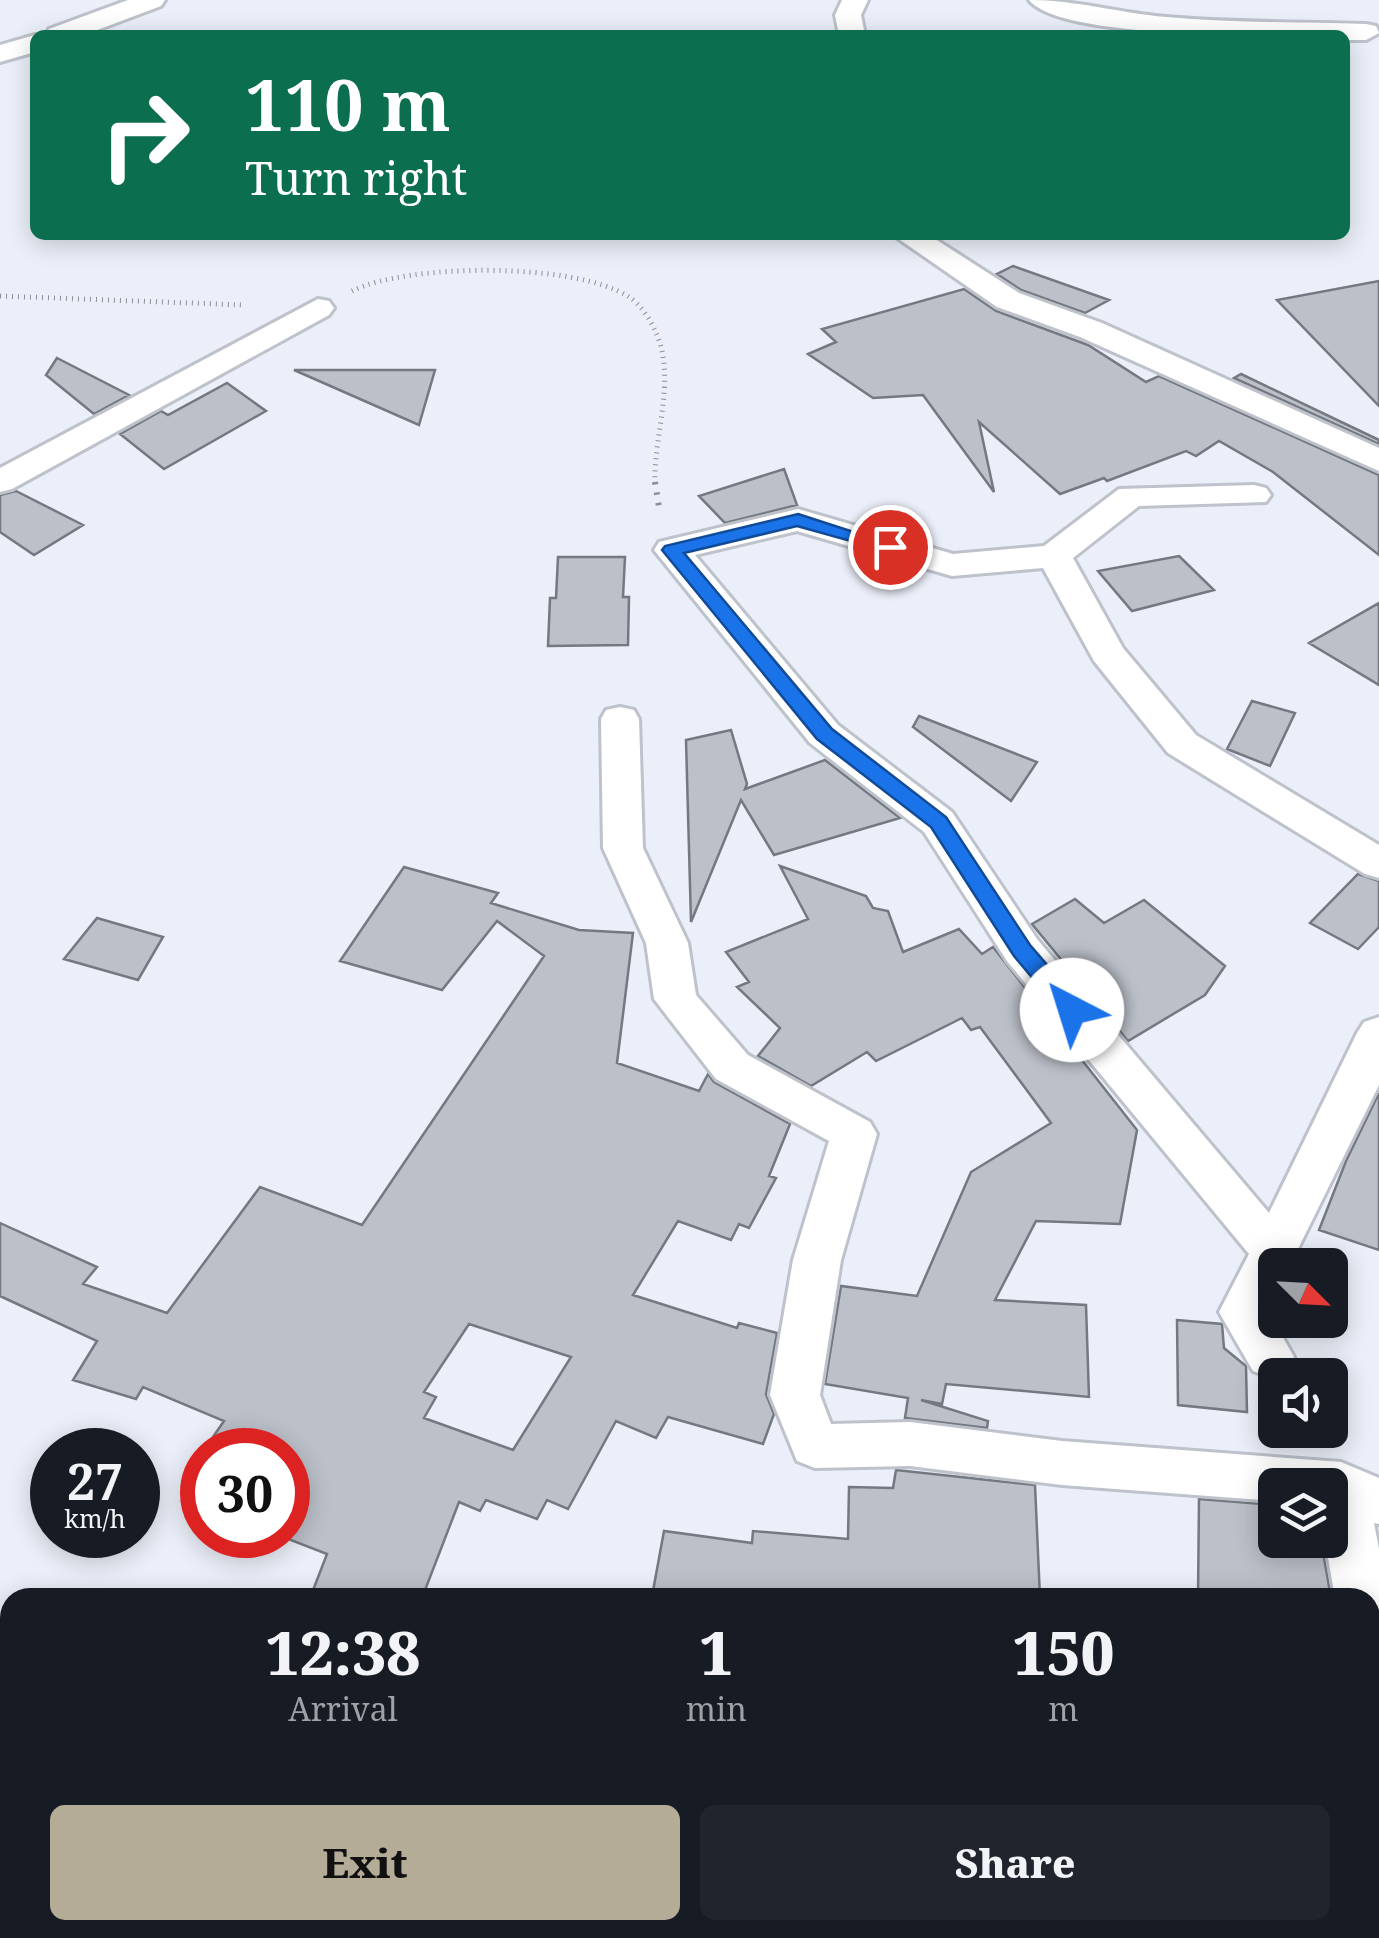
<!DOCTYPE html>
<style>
:root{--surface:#171b24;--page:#20242c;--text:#f1f3f6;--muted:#9ea1a6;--accent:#b5ac98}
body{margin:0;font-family:"Noto Serif",serif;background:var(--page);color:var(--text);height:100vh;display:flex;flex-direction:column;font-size:38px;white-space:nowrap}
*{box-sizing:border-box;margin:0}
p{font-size:32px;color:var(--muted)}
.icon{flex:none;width:55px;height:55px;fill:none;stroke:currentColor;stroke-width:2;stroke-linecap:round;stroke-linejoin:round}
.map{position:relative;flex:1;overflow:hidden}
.side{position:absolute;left:0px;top:1588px;width:1380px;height:352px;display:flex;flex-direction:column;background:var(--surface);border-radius:30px 30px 0 0;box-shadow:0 5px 25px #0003}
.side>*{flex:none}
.hud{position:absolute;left:30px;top:30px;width:1320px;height:210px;border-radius:15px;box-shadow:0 5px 25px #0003;background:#0b6e4f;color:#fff;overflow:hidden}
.needle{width:65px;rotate:114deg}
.fabs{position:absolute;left:1258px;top:1248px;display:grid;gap:20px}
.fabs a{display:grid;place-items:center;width:90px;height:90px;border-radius:15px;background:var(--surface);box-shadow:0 5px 25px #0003;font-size:50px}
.speed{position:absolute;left:30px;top:1428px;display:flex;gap:20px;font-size:50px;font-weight:700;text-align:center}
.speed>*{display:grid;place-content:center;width:130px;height:130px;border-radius:50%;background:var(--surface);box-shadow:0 5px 25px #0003;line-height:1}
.speed small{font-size:25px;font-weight:400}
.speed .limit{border:15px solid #d22;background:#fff;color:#111}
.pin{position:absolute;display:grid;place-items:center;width:85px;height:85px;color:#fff;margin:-42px;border:5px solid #fff;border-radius:50%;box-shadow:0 2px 10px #0007}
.me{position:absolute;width:110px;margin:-55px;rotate:320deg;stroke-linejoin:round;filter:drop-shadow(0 0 8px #0008)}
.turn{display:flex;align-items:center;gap:35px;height:210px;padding:0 50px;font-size:45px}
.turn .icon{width:130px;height:130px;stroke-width:2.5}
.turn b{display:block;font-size:70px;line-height:85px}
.eta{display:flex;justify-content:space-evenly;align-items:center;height:170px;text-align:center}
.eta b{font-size:60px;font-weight:800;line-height:70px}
.primary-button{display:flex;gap:20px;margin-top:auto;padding:20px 50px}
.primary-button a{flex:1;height:115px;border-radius:15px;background:var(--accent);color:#111;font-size:40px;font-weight:800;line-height:115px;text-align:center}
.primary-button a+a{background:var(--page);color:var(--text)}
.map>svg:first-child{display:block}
.building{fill:#bbc0c9;stroke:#747981;stroke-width:2.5;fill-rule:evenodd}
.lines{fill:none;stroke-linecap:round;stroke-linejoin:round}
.street-casing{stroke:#bdc2cb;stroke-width:6}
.path-far1{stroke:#8c8f96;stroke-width:5;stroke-dasharray:1 5;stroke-linecap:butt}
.path{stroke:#8c8f96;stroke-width:6;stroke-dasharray:2.5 8;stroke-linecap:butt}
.street{fill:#fff;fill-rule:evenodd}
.route{fill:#1a73e8;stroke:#114b97;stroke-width:2.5}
</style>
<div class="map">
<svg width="1379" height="1938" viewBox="0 0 1379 1938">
<rect width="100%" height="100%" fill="#ebeff9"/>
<path class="building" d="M1013 266 1109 300 1085 313 1021 290 997 274Z
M1379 281V406L1277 300Z
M964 289 996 311 1088 345 1146 382 1159 376 1379 475V555L1273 472 1219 441 1196 456 1186 451 1107 481 1104 478 1060 494 979 422 994 492 923 395 873 398 808 354 836 342 822 329Z
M57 358 129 395 94 414 46 375Z
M294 370H435L419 425Z
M1241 374 1379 440V444L1234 378Z
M227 383 266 411 164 469 120 434 161 411 168 415Z
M784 469 797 505 725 523 699 496Z
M16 491 83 525 34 555 0 532V495Z
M1179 556 1214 590 1132 611 1098 571Z
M558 557H625L623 597H629L628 645 548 646 550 598H556Z
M1379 603V685L1309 643Z
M1252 701 1295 713 1270 766 1227 749Z
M919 716 1037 762 1011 801 913 727Z
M731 730 747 784 745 789 825 760 900 818 774 855 741 800 691 922 686 740Z
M780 866 866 896 873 908 888 911 903 952 959 929 982 954 993 947 1137 1130 1120 1224 1036 1221 995 1300 1086 1305 1089 1397 946 1384 942 1404 921 1400 988 1421 987 1428 905 1418 908 1398 825 1384 841 1286 917 1296 971 1172 1051 1123 980 1027 971 1030 962 1018 876 1061 867 1052 811 1086 758 1056 780 1028 737 987 749 982 726 952 808 919Z
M404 867 498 893 491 903 579 930 633 933 617 1063 699 1091 708 1074 714 1082 790 1124 769 1176 776 1178 749 1228 739 1224 731 1240 678 1221 633 1295 737 1328 739 1323 777 1333 766 1394 774 1414 763 1444 668 1417 656 1438 616 1421 568 1509 547 1500 537 1519 486 1500 480 1511 459 1502 422 1598H310L327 1554 288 1539V1450H204L224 1421 143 1387 136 1399 73 1380 97 1341 0 1296V1223L97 1267 83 1284 167 1313 260 1187 362 1225 544 956 497 921 442 990 340 961ZM469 1324 571 1357 513 1450 424 1418 436 1397 424 1392Z
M1358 874 1379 881V927L1358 949 1310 923Z
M1075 899 1104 923 1144 900 1225 966 1205 995 1128 1041 1032 924Z
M97 918 163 937 138 980 64 959Z
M1379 1093V1250L1319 1230 1346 1161Z
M1177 1320 1222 1324 1224 1348 1246 1366 1247 1412 1178 1405Z
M896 1470 1035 1485 1040 1598H709L653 1591 664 1531 752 1543 753 1531 848 1539 849 1487 893 1488Z
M1199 1499 1275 1505V1540H1321L1331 1598H1198Z"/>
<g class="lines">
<g class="street-casing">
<path id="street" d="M128 0H165L161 6 84 35H46L49 29Z
M842 0H868L861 15 865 35H839L835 15Z
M1029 0C1076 0 1119 13 1166 17 1232 23 1299 22 1366 24L1376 26 1379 33 1366 40H1345V35C1288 35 1062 41 1029 0Z
M35 35V52L0 62V45Z
M893 235H929L1019 293 1102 323 1379 448V471L1080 337 997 307Z
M318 299 329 301 334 308 329 315 12 489 0 492V468Z
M1254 485 1266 488 1271 495 1266 502 1139 506 1073 558 1123 648 1196 735 1379 845V878L1365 874 1168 753 1094 661 1043 568 952 576 797 531 695 555 838 725 952 812 1037 939 1269 1213 1357 1033 1364 1022 1379 1017V1085L1290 1265H1275V1296L1268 1311 1294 1357 1287 1371 1270 1377 1253 1371 1219 1312 1249 1254 1007 961 924 832 810 743 654 550 659 542 798 509 953 554 1044 546 1119 489Z
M620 707 634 710 639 719 643 848 688 943 696 995 748 1055 870 1122 877 1134 841 1260 820 1395 831 1424 910 1422 1062 1441 1341 1462 1379 1478V1524L1374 1523 1379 1549V1615L1370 1619V1598H1335L1325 1540H1330V1485H1275V1501L1062 1485 910 1466 815 1468 797 1461 770 1395 793 1260 829 1141 716 1079 654 999 646 943 603 848 601 719 606 710Z
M1370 1623 1379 1627V1736L1370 1733Z
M0 1873 10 1878V1930H24L10 1936 0 1932Z
M27 1930H99L102 1938H30Z"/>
</g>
<path class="path-far1" d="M352 291C408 263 576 262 629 297 640 304 651 320 656 333 677 378 653 437 655 485
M0 296 244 305"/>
<path class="path" d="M655 482 660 513"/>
<use href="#street" class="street"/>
</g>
<path class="route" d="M798 514 900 547 890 552 797 526 684 553 832 729 946 817 1030 945 1081 1004 1084 1010 1081 1016H1064L1014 956 931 827 817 739 662 550 665 546Z"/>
</svg>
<div class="fabs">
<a><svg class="needle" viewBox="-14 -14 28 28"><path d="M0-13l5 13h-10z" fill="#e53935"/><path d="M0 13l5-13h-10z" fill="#9ea1a6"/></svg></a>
<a><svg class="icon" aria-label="sound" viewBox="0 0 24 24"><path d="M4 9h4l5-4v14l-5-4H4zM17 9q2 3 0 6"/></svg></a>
<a><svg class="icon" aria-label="layers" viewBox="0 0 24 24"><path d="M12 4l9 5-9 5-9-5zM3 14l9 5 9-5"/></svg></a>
</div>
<div class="speed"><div>27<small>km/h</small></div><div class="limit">30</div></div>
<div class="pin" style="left:890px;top:547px;background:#d93025"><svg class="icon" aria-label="arrive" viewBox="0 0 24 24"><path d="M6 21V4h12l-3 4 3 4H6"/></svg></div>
<svg class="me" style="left:1072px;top:1010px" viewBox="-20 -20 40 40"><circle r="19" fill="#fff"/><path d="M0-13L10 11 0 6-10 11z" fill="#1a73e8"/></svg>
<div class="hud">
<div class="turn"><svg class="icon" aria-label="right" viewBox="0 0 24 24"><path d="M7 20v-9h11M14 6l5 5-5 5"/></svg><div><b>110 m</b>Turn right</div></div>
</div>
<section class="side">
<div class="eta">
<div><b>12:38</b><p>Arrival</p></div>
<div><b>1</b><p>min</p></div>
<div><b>150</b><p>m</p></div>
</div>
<div class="primary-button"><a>Exit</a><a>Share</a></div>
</section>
</div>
